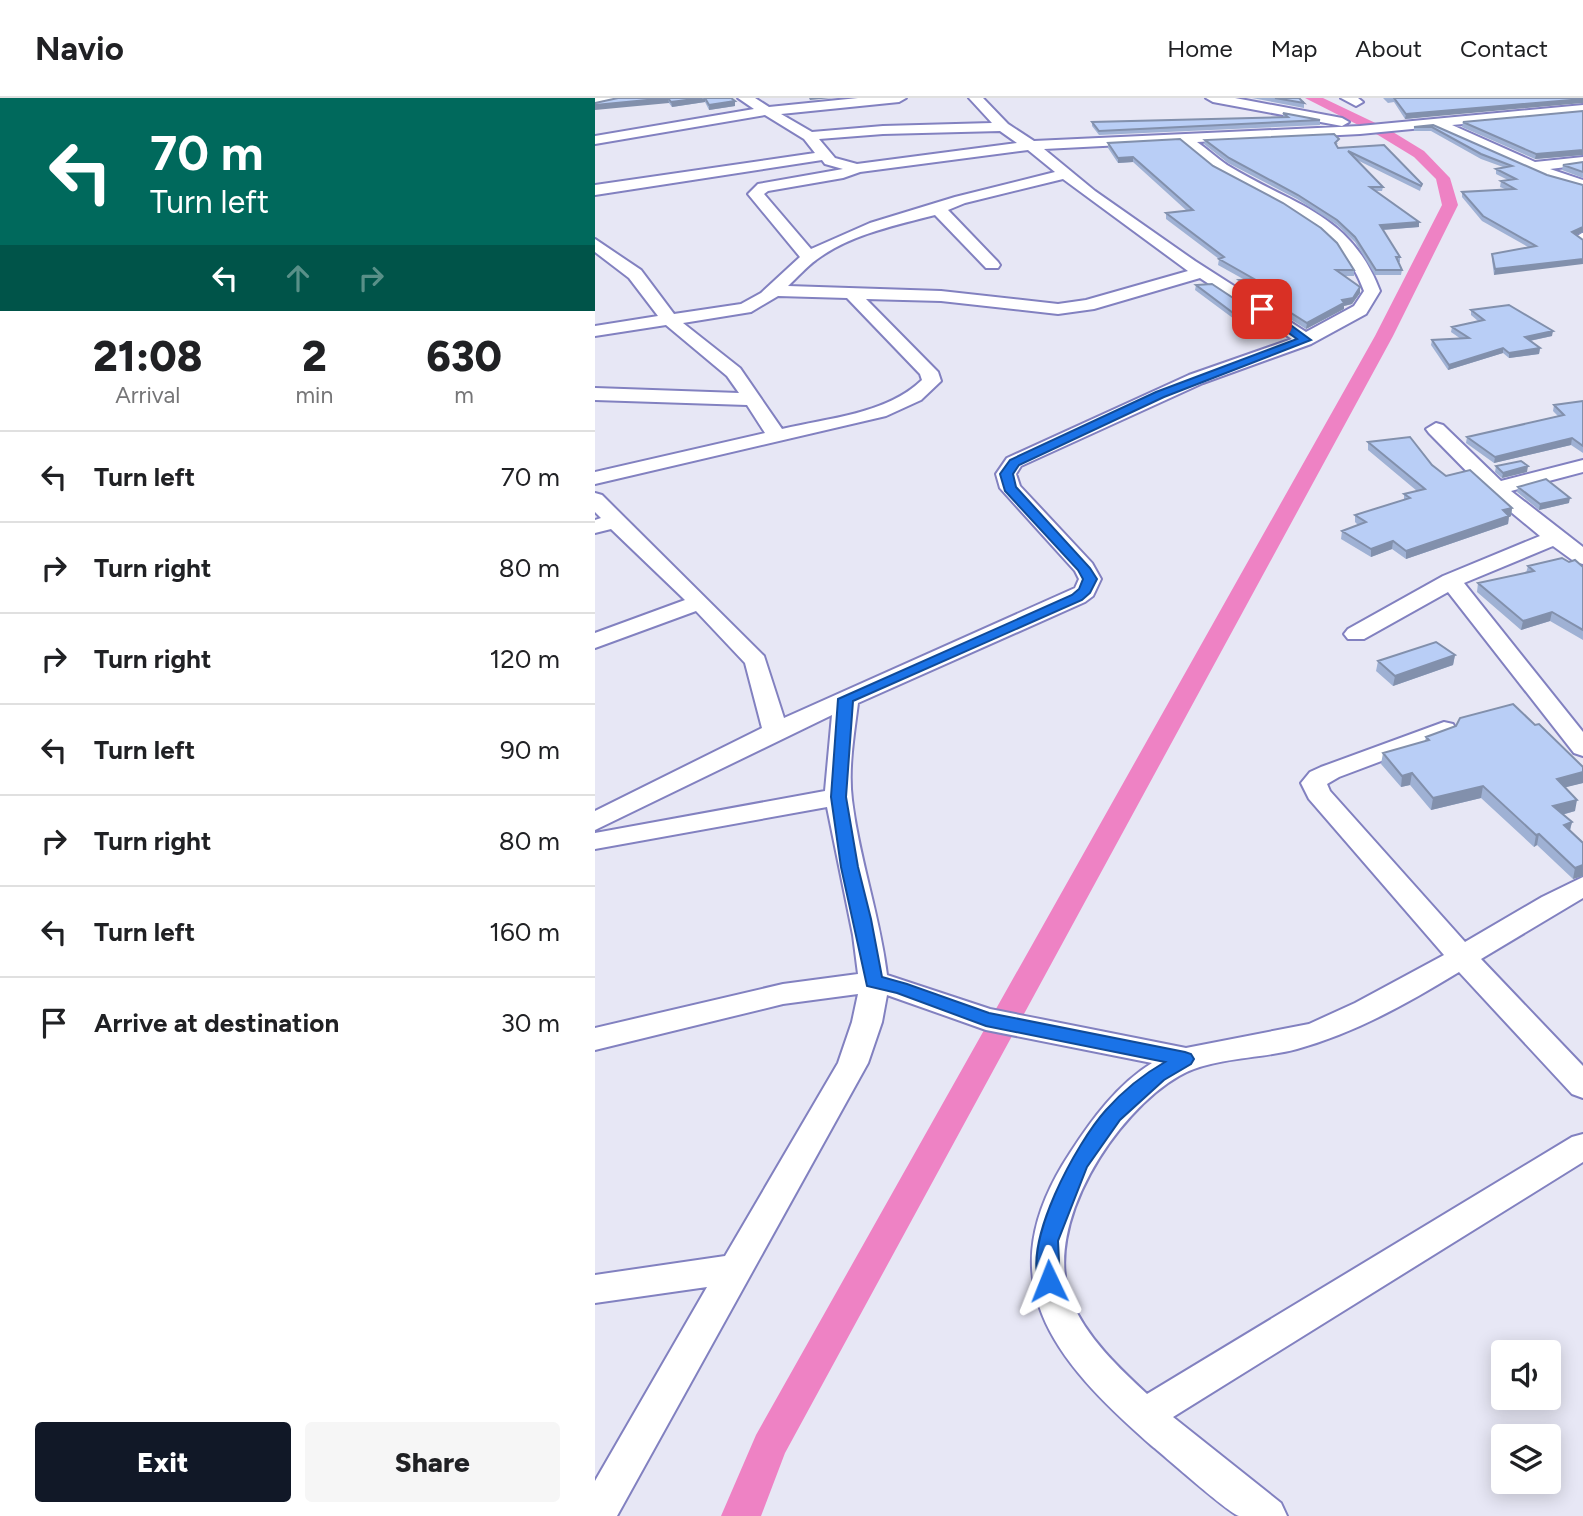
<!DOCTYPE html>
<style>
:root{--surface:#fff;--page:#f6f6f6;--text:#202124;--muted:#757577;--line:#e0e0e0;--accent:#111827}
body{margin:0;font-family:Figtree,sans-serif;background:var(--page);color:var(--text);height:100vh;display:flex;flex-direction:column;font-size:26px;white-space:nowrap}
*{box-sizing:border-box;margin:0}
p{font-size:23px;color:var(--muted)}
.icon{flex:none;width:38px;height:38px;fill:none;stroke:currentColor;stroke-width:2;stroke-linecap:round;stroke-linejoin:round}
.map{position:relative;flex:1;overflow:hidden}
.drawer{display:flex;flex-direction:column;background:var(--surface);width:595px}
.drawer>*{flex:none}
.hud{background:#00695c;color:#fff;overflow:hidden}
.buttons{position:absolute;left:896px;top:1242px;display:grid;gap:14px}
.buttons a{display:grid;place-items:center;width:70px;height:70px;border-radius:7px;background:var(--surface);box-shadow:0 4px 18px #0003;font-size:35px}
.pin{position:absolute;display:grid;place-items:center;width:60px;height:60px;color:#fff;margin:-30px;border-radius:14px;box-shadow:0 4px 10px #0006}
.me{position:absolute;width:77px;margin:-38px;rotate:358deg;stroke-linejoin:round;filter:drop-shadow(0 0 5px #0008)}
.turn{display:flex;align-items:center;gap:24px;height:147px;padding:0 35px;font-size:32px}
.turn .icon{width:91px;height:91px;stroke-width:2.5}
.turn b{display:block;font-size:49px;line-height:60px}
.lanes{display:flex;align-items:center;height:66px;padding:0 35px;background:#0003;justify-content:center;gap:35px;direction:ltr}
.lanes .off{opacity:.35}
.eta{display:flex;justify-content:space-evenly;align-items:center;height:119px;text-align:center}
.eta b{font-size:42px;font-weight:800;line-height:49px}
.cta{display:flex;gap:14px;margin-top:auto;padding:14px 35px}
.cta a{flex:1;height:80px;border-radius:7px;background:var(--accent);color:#fff;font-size:28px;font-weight:800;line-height:80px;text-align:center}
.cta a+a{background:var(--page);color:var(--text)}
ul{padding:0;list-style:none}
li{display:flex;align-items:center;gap:21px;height:91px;padding:0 35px;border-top:2px solid var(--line)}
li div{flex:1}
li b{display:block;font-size:26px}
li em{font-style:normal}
header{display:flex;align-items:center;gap:42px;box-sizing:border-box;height:98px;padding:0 35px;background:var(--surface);border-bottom:2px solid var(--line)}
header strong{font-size:33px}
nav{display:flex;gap:38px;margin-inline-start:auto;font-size:24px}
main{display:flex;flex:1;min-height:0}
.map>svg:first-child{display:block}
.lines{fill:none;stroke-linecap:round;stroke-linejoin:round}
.canal{fill:#ee82c4;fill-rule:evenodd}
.minor-casing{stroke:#8281c0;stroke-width:4}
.minor{fill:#fff;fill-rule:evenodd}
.wall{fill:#9fb1d4}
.shaded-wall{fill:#8290ac}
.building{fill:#b9cef6;stroke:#8290ac;stroke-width:2}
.route{fill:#1a73e8;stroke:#114b97;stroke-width:2}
</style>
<header>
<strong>Navio</strong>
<nav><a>Home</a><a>Map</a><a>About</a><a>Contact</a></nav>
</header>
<main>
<section class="drawer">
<div class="hud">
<div class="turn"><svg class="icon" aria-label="left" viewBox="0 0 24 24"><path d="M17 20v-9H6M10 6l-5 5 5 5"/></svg><div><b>70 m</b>Turn left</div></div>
<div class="lanes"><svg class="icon" aria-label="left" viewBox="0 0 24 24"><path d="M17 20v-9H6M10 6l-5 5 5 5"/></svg><svg class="icon off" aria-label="ahead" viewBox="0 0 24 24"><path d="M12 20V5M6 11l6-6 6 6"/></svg><svg class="icon off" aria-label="right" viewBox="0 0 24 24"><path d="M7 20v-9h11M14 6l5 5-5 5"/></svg></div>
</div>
<div class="eta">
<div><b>21:08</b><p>Arrival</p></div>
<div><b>2</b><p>min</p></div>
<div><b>630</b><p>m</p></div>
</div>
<ul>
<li><svg class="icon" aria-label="left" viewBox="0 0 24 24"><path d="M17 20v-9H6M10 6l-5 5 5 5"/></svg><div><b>Turn left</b></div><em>70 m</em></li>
<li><svg class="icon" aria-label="right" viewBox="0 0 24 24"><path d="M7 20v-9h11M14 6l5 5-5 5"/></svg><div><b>Turn right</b></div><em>80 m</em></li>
<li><svg class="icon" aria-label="right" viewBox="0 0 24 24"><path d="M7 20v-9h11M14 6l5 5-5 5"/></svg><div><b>Turn right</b></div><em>120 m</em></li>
<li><svg class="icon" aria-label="left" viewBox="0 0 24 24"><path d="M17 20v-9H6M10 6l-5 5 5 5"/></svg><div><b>Turn left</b></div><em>90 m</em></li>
<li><svg class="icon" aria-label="right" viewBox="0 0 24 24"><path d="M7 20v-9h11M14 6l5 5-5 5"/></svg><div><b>Turn right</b></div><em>80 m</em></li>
<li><svg class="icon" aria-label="left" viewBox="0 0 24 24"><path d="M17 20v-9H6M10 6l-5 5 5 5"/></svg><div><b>Turn left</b></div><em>160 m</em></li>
<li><svg class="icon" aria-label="arrive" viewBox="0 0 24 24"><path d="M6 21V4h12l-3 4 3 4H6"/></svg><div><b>Arrive at destination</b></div><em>30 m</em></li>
</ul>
<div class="cta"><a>Exit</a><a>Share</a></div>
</section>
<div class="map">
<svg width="988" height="1418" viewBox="0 0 988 1418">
<rect width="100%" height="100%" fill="#e7e7f5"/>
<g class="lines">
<path class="canal" d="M710 0H728L793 31 829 53 855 80 863 107 798 238 190 1355 166 1418H126L161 1337 780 238 847 107 841 81 819 59 783 37Z"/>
<g class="minor-casing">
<path id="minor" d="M0 0H25L23 3 0 7Z
M143 0H160L174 9 263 0H311L304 4 186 16 217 34 288 28 397 25 374 0H388L413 26 439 43 765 28 988 7V15L857 27 940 64 988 59V67L955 71 988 82V91L952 80 838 29 765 36 602 44C612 51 622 60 632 67 697 107 755 114 785 193L771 216 716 246 608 285 426 368 421 376 425 388 497 465 506 481 498 498 490 504 263 605C259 637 253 670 257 702 264 761 285 818 292 877L395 911 591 950 714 926 760 905 849 857 714 701 706 685 715 674 726 669 849 624 858 626 861 631 858 636 744 679 732 686 735 693 870 844 947 799 988 779V800L886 861 988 968V1000L977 996 864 874C813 905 760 935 702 951 666 961 616 959 584 978 521 1014 446 1128 476 1202 491 1239 524 1270 552 1296L977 1039 988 1036V1064L578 1319 686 1405 692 1418C677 1418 657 1418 644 1418 633 1415 571 1359 557 1348 458 1261 391 1183 475 1055 497 1021 522 987 557 965L391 932 292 897 287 924 273 965 22 1418H0V1383L112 1189 0 1205V1177L130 1158 243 965 257 924 263 896 188 906 0 952V930L188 886 263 876 258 837 232 709 0 751V735L230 693 237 617 0 732V713L167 630 150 565 101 513 0 550V535L90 502 16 431 0 435V422L6 420 0 414V395L7 397 169 558 189 620 480 490 484 481 480 473 405 390 401 376 412 360 594 277 697 241 605 180 499 211 463 216 346 203 271 201 343 274 346 283 326 302 291 318 0 386V374L170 335 152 307 0 302V290L144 295 132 278 71 227 0 238V228L63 218 34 180 0 154V141L46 172 79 216 146 206 166 195 205 159 153 96 163 86 248 71 230 66 227 62 0 97V87L220 55 209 41 170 17 0 46V38L159 11ZM405 33 422 45 262 66 240 60 224 41 288 36ZM586 44C598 54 610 66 624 74 684 110 742 121 769 193L759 208 711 234 600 163 500 93 449 51ZM433 52 460 74 360 99 275 125 216 151 169 96 173 93 248 80 265 74ZM468 81 593 173 491 202 463 206 346 193 193 188C202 180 211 169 221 162 254 137 301 127 340 117L391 170H403L405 167 403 164 353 112 370 105ZM183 198 252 200 325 276 327 282C292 316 233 320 187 331L145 270 88 225 156 214Z
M611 0H640L747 20 754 24 747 28 618 4Z
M746 0H763L768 4 761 8Z
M987 135H988V146L979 140Z
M841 325 848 327 906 383 988 362V374L916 393 988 449V466L980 464 958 448 869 485 988 634V658L979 655 853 494 769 541H753L749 536 753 531 848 478 945 438 893 395 834 335 831 331Z"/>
</g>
<use href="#minor" class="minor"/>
</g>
<path class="wall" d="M136 0 140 8 114 12 110 4 77 9 74 5 23 1Z
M657 0H704L709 5V10Z
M788 0H988L810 21 799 4 793 5Z
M988 13V57L940 61 867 29 868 24Z
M688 15 725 22V27L504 37 497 28V24L688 19Z
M838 27 952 77 988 134 899 177 897 162V156L933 149 887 123 867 99V94L910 91 905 89 906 83 913 82 901 76V71L908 69 886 61 836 33H819V29Z
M610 42 743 45 741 47 743 50 789 47 827 86 825 93 762 62 788 89 787 93H781L824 124V129L788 132 805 159V164H803L807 172 806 177H780L760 144 742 127 702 101 633 65 609 46Z
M513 45 618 68 759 172V178H749L765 189V195L757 206 749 208V211L711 231 644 188V182H650L623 167 624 161 571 121V115L592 113 538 64 523 65 513 50Z
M988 64V80L967 72 968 67Z
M601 187 688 238 666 241 600 192Z
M876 212 957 238 935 243 945 250 944 256 914 260 908 255 853 272 836 247 837 242 866 241 856 234 857 229 883 223 876 217Z
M988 303V355L976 347 899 365 871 345 872 339 963 318 958 313 959 307Z
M773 344 837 367 851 378 917 410 916 418H914L913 426 811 461 797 451 776 459 746 441 747 433 763 427 760 424V417L809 402V396L822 393 773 352Z
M901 368 932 374 907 380 900 374Z
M923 389 974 405 944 412 922 394Z
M974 464 988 469V542L955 523 926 532 882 494 883 485 931 475 933 468Z
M860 557 858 567 798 588 781 573 783 563Z
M831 639 988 685 970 689 980 713 967 717 977 724 975 733 988 745V778L978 781 942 747 939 749 886 700 836 712 815 687 806 689 786 666 788 655 830 643Z"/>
<path class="shaded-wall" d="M73 0 74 5 0 12V7Z
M110 0V4L77 9 76 4Z
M214 0H237L215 2Z
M988 1V5L810 21 811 16Z
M140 3V8L114 12V7Z
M988 52V57L940 61 941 56Z
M538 59V64L523 65V60Z
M824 124V129L785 132V127Z
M988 129V134L977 139V134Z
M988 161V166L899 177 900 171Z
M765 189V195L757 206 749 208V211L711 231 712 225 747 202Z
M688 233V238L666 241V236Z
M958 233 957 238 929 244 930 239Z
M908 250V255L853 272 854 267Z
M945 250 944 256 914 260V255Z
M977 340 976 347 899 365 900 359Z
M933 368 932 374 907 380 908 375Z
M975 400 974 405 944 412 945 406Z
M917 410 916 418 907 420 908 412Z
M914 418 913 426 811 461V453Z
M798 443 797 451 776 459V451Z
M957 514 955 523 926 532 928 523Z
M860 557 858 567 798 588 800 578Z
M988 674V685L960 692 962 681Z
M817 675 815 687 806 689 807 678Z
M888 688 886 700 836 712 838 700Z
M982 702 980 713 955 720 958 708Z
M977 724 974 735 969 727Z
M944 736 942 747 939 749 941 737Z
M988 767V778L978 781 980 770Z"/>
<path class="building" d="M23 0H107L76 4 73 0 0 7V5Z
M110 0H136L140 3 114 7Z
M680 0H704L709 5Z
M799 0H988V1L811 16Z
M988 13V52L941 56 868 24Z
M688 15 725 22 504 33 497 24 693 19Z
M838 27 952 77 988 87V129L977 134 988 142V161L900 171 897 156 941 148 888 118 867 94 920 91 906 83 921 81 901 71 917 68 886 56 837 29H819Z
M739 36 744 41 740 45 743 50 789 47 827 86 826 88 753 53 788 89H775L824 124 785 127 805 159H801L807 172H781L760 139 742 122 703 97 634 60 610 42Z
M585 41 618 68 688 105 726 130 742 145 759 172H741L765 189 758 200 747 202 749 205 712 225 644 182 659 181 624 161 629 159 571 115 598 112 538 59 523 60 513 45Z
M988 64V74L968 67Z
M617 186 688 233 666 236 601 187Z
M914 207 958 233 930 239 945 250 914 255 908 250 854 267 837 242 874 240 857 229 889 222 876 212Z
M988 303V348L977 340 900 359 872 339 969 317 959 307Z
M815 339 837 367 851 378 875 372 917 410 908 412 914 418 811 453 798 443 776 451 747 433 771 424 760 417 815 400 809 396 830 391 773 344Z
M926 363 933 368 908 375 901 368Z
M951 381 975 400 945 406 923 389Z
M967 460 974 464 980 462 988 469V532L957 514 928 523 883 485 939 473 933 468Z
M841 544 860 557 800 578 783 563Z
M918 606 940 627 944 626 988 669V674L962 681 982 702 958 708 977 724 969 727 988 745V767L980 770 944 736 941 737 888 688 838 700 817 675 807 678 788 655 834 642 831 639 861 628 865 620Z"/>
<path class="route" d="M664 209H671L716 242 569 299 424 367 418 376 421 389 495 470 502 481 495 495 487 502 258 603 251 699 263 769 276 821 287 879 312 886 394 915 590 954 596 956 599 961 596 966 569 982 525 1022 492 1069 463 1143 465 1183 461 1189 454 1192 446 1189C425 1147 482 1044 511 1012 527 994 549 976 570 964L391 928 302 895 272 888 246 769 236 699 243 601 477 497 484 491 488 481 483 472 410 393 405 376 415 362 561 294 702 241 664 214Z"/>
</svg>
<div class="buttons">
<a><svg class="icon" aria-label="sound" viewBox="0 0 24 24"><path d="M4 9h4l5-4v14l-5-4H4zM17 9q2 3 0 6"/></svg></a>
<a><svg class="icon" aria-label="layers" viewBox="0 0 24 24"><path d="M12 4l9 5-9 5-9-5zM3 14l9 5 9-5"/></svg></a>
</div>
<div class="pin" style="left:667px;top:211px;background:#d93025"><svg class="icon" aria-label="arrive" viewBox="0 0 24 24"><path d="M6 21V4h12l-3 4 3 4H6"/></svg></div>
<svg class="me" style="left:454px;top:1183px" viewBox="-20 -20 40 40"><path d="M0-17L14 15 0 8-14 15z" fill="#1a73e8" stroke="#fff" stroke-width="4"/></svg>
</div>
</main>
